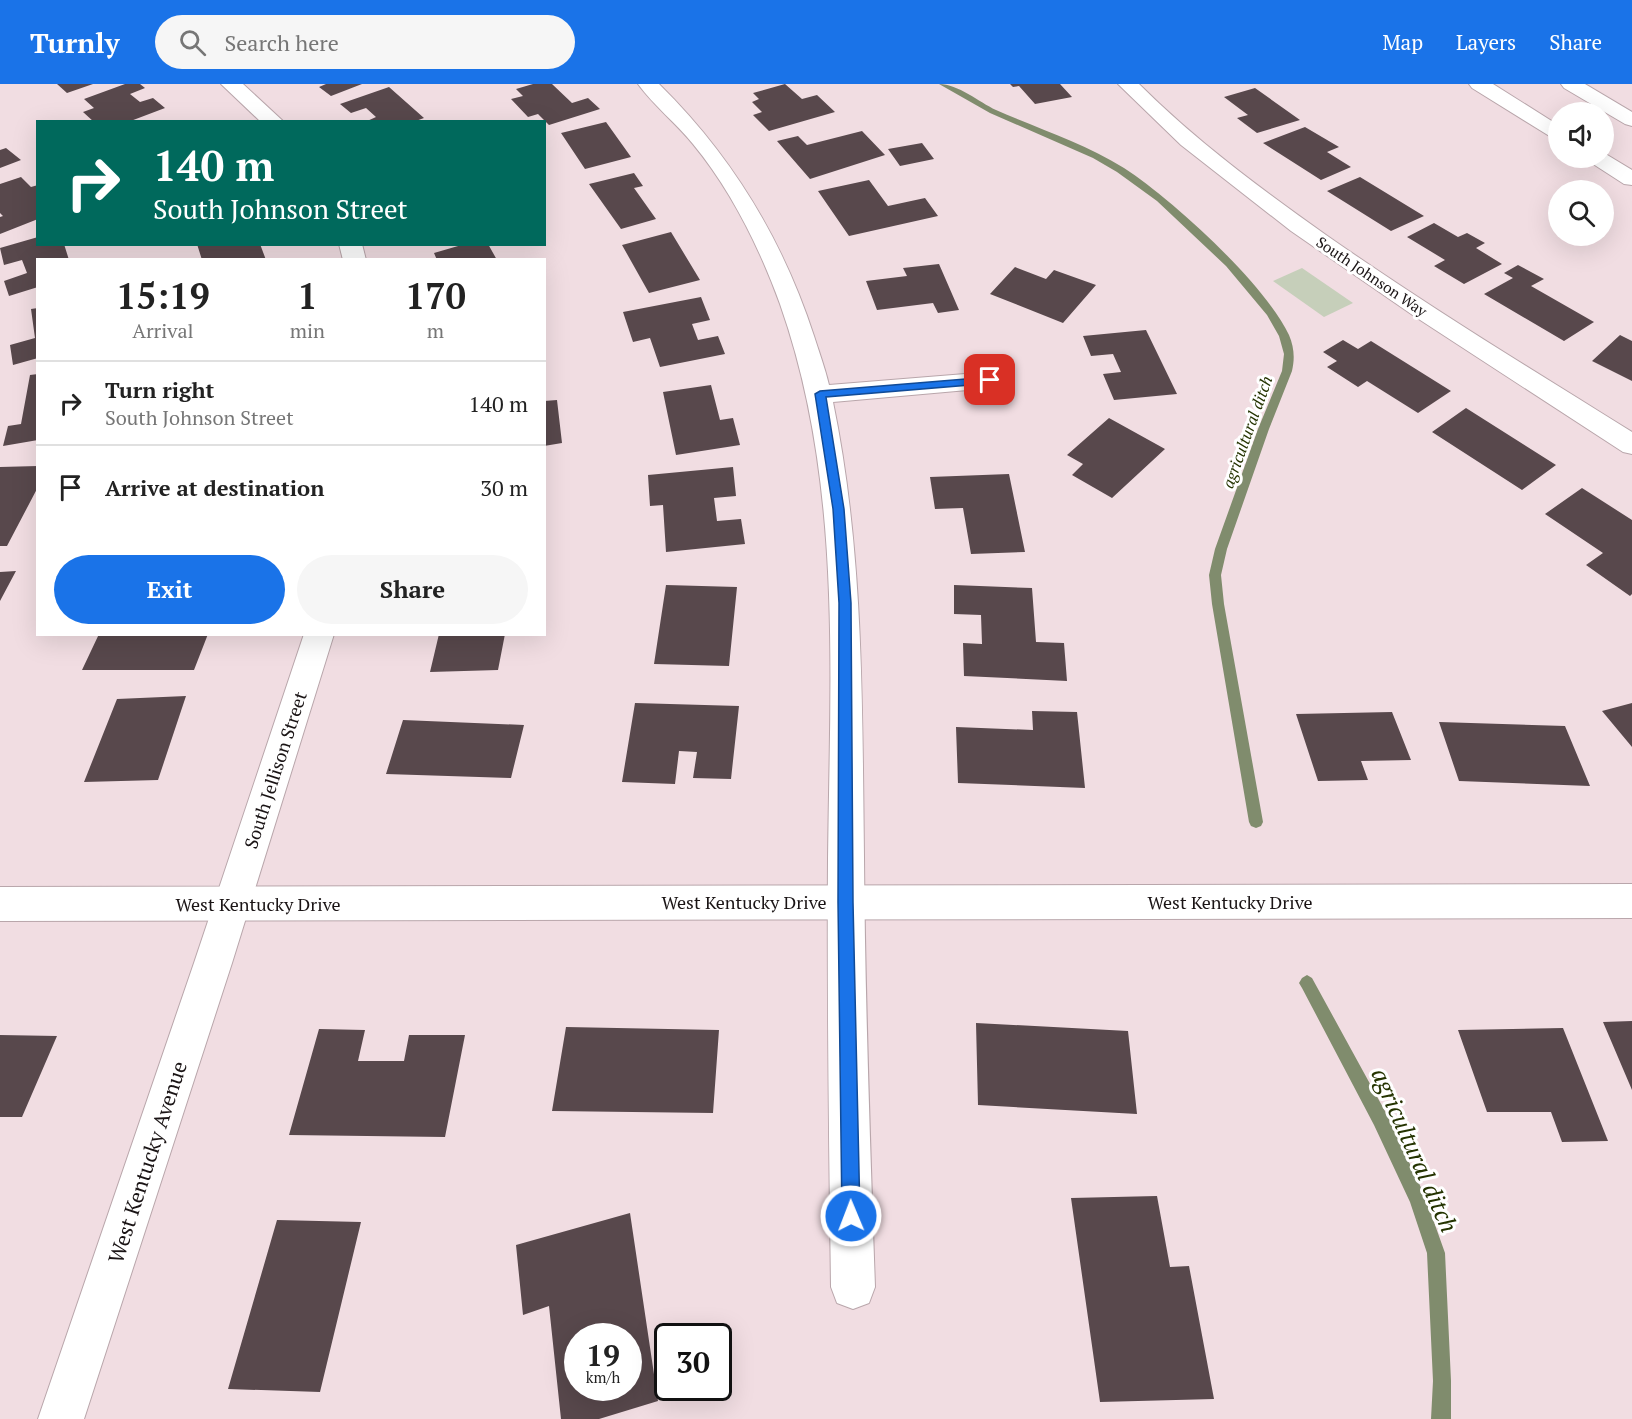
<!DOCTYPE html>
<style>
:root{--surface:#fff;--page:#f6f6f6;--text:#222;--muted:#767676;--line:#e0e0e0;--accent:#1a73e8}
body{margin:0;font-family:"PT Serif",serif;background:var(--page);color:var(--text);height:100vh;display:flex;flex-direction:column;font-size:22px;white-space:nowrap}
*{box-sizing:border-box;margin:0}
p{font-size:20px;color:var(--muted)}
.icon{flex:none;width:33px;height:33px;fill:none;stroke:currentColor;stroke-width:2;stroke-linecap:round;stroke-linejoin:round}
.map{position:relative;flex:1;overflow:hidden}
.drawer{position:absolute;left:36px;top:174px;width:510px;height:378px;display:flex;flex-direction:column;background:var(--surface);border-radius:0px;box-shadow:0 6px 24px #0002}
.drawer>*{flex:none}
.hud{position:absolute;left:36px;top:36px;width:510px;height:126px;border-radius:0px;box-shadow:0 6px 24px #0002;background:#00695c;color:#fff;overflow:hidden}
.tools{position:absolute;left:1548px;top:18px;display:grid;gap:12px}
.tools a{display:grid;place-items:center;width:66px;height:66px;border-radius:50%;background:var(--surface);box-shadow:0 6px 24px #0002;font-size:30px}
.speed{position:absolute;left:564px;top:1239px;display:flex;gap:12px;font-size:30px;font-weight:700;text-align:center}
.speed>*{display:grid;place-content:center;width:78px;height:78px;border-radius:50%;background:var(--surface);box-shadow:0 6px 24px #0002;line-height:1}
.speed small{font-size:15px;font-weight:400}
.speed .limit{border:3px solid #111;border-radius:9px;background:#fff;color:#111}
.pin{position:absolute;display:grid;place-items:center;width:51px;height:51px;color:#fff;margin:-26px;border-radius:12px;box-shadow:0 3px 9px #0006}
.me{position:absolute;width:66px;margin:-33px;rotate:359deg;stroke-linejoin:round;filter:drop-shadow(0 0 4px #0008)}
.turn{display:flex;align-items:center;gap:21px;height:126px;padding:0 18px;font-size:27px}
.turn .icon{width:78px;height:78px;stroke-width:2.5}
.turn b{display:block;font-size:42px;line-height:51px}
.eta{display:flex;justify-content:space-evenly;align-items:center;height:102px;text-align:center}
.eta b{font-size:36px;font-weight:800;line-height:42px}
.primary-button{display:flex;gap:12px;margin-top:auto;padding:12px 18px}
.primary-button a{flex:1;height:69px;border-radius:36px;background:var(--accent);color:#fff;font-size:24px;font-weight:800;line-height:69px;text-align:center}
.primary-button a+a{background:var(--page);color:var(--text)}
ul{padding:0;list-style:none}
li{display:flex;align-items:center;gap:18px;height:84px;padding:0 18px;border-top:2px solid var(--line)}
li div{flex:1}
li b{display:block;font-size:22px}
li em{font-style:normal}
header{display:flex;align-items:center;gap:36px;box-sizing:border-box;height:84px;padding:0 30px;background:var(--accent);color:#fff}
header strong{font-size:28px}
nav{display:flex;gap:33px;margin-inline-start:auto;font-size:21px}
.search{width:420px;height:54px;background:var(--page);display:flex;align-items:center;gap:15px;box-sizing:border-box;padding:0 21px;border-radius:33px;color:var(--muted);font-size:22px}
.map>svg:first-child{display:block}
.green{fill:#c6cfba}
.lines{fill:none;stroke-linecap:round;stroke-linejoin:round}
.stream{fill:#808c6d;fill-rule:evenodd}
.building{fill:#58484c;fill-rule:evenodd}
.street-casing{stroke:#b9a6ab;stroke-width:2}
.secondary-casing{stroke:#b9a6ab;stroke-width:2}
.primary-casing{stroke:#b9a6ab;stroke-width:2}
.street{fill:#fff;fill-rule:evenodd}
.secondary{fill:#fff;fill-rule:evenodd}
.primary{fill:#fff;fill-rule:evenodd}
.route{fill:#1a73e8;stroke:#114b97;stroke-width:1.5}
.labels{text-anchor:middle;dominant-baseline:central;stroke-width:6;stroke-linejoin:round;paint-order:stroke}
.far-street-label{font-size:15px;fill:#1a1415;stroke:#fff}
.far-water-label{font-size:16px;font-style:italic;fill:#243300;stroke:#fff}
.street-label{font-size:18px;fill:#1a1415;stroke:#fff}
.near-street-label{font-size:21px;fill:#1a1415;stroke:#fff}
.near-water-label{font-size:24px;font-style:italic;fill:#243300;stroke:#fff}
</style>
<header>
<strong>Turnly</strong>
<div class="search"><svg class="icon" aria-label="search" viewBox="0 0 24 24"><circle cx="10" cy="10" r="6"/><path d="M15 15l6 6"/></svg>Search here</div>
<nav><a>Map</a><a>Layers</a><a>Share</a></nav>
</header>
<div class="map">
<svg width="1632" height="1335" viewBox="0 0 1632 1335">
<rect width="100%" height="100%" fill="#f1dde2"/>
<path class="green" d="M1302 184 1353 219 1324 233 1273 197Z"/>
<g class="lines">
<path class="stream" d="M939 0C958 0 979 18 996 26 1039 45 1084 59 1124 84 1172 115 1265 200 1289 251 1294 263 1295 274 1292 287L1269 345 1227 465 1221 491 1224 520 1263 738 1261 742 1256 744 1251 742 1249 738 1212 520 1209 491 1215 465 1258 345 1282 287 1284 270 1279 252 1267 231 1226 182 1157 117 1117 88 1093 74 990 29Z
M1307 891 1312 894 1386 1029 1424 1110 1445 1169 1451 1297V1335H1431L1433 1297 1427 1169 1410 1118 1374 1041 1302 904 1299 899 1302 894Z"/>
</g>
<path class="building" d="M57 0H93L67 9Z
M125 0H140L145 4 130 10 140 18 153 14 165 24 128 38H94L83 28 94 24 84 15Z
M326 0H362L331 12 319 3Z
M533 0H552L572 19 588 14 600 25 549 41 538 30 528 33 511 15 523 12 516 5Z
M785 0 802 15 817 11 835 28 769 47 753 31 762 28 752 18 759 15 753 9Z
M1010 0H1060L1072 13 1035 20 1019 2 1013 3Z
M389 3 424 34 413 38H365L376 33 366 24 351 29 340 20Z
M1255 4 1300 36 1257 49 1237 34 1248 31 1224 13Z
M606 38 631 73 585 85 561 49Z
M1305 43 1339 63 1327 68 1351 83 1321 96 1263 59Z
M862 47 885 71 810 95 777 57 798 52 807 61Z
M922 59 934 75 900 82 888 65Z
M6 64 21 76 0 84V66Z
M634 89 643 102 634 104 656 135 621 145 589 100Z
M21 93 31 103 38 101V135L0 150V133L3 132 0 129V100Z
M1360 93 1424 132 1391 147 1327 107Z
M869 96 888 122 925 114 938 132 849 152 818 107Z
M1434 139 1458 153 1467 149 1485 159 1476 164 1502 180 1464 200 1434 182 1445 176 1407 153Z
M671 148 700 196 649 209 622 161Z
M38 153V160H64L69 176H38V203L9 212 4 197 27 189 22 176 4 181 0 164Z
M197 160H260L266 176H202Z
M465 160H488L497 176H437L434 169Z
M939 180 959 226 938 229 933 219 877 226 866 197 907 192 903 184Z
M1518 181 1544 195 1531 202 1594 238 1564 257 1484 210 1513 194 1504 189Z
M1015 183 1046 195 1054 186 1096 201 1063 239 990 210Z
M701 213 710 236 692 240 698 256 718 252 725 270 660 283 650 254 633 258 623 228Z
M38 224V274L13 281 10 261 35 254 31 225Z
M1146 246 1177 310 1114 316 1103 290 1121 288 1113 270 1091 272 1083 252Z
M1620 251 1632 257V297L1592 277Z
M1343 256 1358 265 1371 257 1451 307 1418 329 1367 297 1358 303 1327 283 1337 277 1323 268Z
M38 290V356L3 362 8 342 21 340 30 291Z
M711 301 720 336 733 334 740 361 676 371 663 308Z
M557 316 562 359 544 362V317Z
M1466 324 1556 381 1522 406 1432 348Z
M1109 334 1165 365 1112 414 1072 391 1083 380 1067 371Z
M38 382V403L7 462H0V383Z
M733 383 736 412 714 414 717 437 741 435 745 460 666 468 663 421 650 422 648 391Z
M1009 390 1025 468 971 470 963 424 935 425 930 393Z
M1582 404 1632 436V510L1630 512 1586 481 1603 469 1545 430Z
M16 487 0 517V488Z
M666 501 737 503 729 582 654 580Z
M954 501 1032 504 1036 558 1064 559 1067 597 964 592 963 559 982 560 981 531 954 530Z
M99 550H208L194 586H82Z
M439 550H505L498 586 430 588Z
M186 612 158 696 84 698 117 615Z
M635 619 739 622 731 695 693 694 697 668 679 667 675 700 622 698Z
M1632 619V663L1602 627Z
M1032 627 1077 628 1085 704 958 699 956 643 1033 646Z
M1392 628 1411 676 1361 677 1368 696 1318 697 1296 630Z
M403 636 524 641 511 694 386 690Z
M1439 638 1565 642 1590 702 1459 697Z
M1632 937V1006L1603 938Z
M976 939 1128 947 1137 1030 978 1021Z
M566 943 719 946 713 1029 552 1027Z
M1563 944 1608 1057 1562 1058 1551 1028H1487L1458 946Z
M319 945 365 946 358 977H404L409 951H465L445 1053 289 1051Z
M0 951 57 952 22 1033H0Z
M1157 1112 1170 1183 1189 1182 1214 1315 1100 1318 1071 1114Z
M630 1129 658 1317 599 1335H561L549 1222 523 1231 516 1161ZM578 1252H628V1304H578Z
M277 1136 361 1138 320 1308 228 1305Z"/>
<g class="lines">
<g class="street-casing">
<path id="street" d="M221 0H243L284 38H261Z
M638 0H659C732 72 782 154 814 252 819 268 825 284 829 301L990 288 999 290 1003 296 999 302 990 304 833 318C864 468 862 620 864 773 865 916 870 1060 875 1203L869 1219 853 1225 837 1219 831 1203C829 1060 827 918 828 775 830 590 843 398 780 220 760 165 731 106 693 60 676 39 654 22 638 0Z
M1118 0H1139C1196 57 1261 105 1326 151 1426 221 1529 284 1632 348V370L1623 368 1414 232 1291 147 1181 61Z
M339 160H362L366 176H343Z
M304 550H334L232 879 84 1335H38L194 879Z"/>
</g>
<g class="secondary-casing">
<path id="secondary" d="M1632 800V834L0 837V803Z"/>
</g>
<g class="primary-casing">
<path id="primary" d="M1469 0H1493L1558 41V55L1551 53 1472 4Z
M1561 0H1585L1632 28V42L1625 40 1564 4Z
M1604 69 1632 86V101L1624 100 1590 78 1587 74H1604Z"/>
</g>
<use href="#street" class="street"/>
<use href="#secondary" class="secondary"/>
<use href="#primary" class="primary"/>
</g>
<path class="route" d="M990 293 994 294V299L826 313 844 425 851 519 853 818 860 1132 857 1139 851 1141 845 1139 842 1132 838 818 839 519 833 425 815 310 820 307Z"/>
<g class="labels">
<g class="far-street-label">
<text transform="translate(1372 192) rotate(34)">South Johnson Way</text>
</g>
<g class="far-water-label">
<text transform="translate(1247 348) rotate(-70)">agricultural ditch</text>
</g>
<g class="street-label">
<text transform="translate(275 686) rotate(-72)">South Jellison Street</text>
<text x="744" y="818">West Kentucky Drive</text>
<text x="1230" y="818">West Kentucky Drive</text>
<text x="258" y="820">West Kentucky Drive</text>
</g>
<g class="near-street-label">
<text transform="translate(147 1078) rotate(-72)">West Kentucky Avenue</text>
</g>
<g class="near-water-label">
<text transform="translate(1415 1066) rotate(66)">agricultural ditch</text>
</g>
</g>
</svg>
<div class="tools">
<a><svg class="icon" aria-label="sound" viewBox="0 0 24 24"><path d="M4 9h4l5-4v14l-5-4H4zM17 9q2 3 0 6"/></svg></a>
<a><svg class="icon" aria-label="search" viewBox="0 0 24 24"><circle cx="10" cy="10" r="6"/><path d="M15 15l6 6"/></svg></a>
</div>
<div class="speed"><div>19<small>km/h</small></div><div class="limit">30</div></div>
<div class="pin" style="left:990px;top:296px;background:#d93025"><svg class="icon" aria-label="arrive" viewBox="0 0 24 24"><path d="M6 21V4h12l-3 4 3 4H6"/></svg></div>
<svg class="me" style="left:851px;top:1132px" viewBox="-20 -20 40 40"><circle r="17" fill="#1a73e8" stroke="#fff" stroke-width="3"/><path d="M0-11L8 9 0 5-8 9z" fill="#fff"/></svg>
<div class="hud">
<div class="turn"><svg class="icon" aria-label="right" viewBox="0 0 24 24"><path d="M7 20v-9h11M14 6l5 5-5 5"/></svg><div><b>140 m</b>South Johnson Street</div></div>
</div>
<section class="drawer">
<div class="eta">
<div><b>15:19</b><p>Arrival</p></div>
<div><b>1</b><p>min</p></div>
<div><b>170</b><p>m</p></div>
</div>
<ul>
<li><svg class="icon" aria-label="right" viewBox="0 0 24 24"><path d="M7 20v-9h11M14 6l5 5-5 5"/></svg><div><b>Turn right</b><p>South Johnson Street</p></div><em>140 m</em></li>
<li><svg class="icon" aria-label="arrive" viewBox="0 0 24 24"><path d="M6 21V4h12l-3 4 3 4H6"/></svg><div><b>Arrive at destination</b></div><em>30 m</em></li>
</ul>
<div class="primary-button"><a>Exit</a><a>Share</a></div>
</section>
</div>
